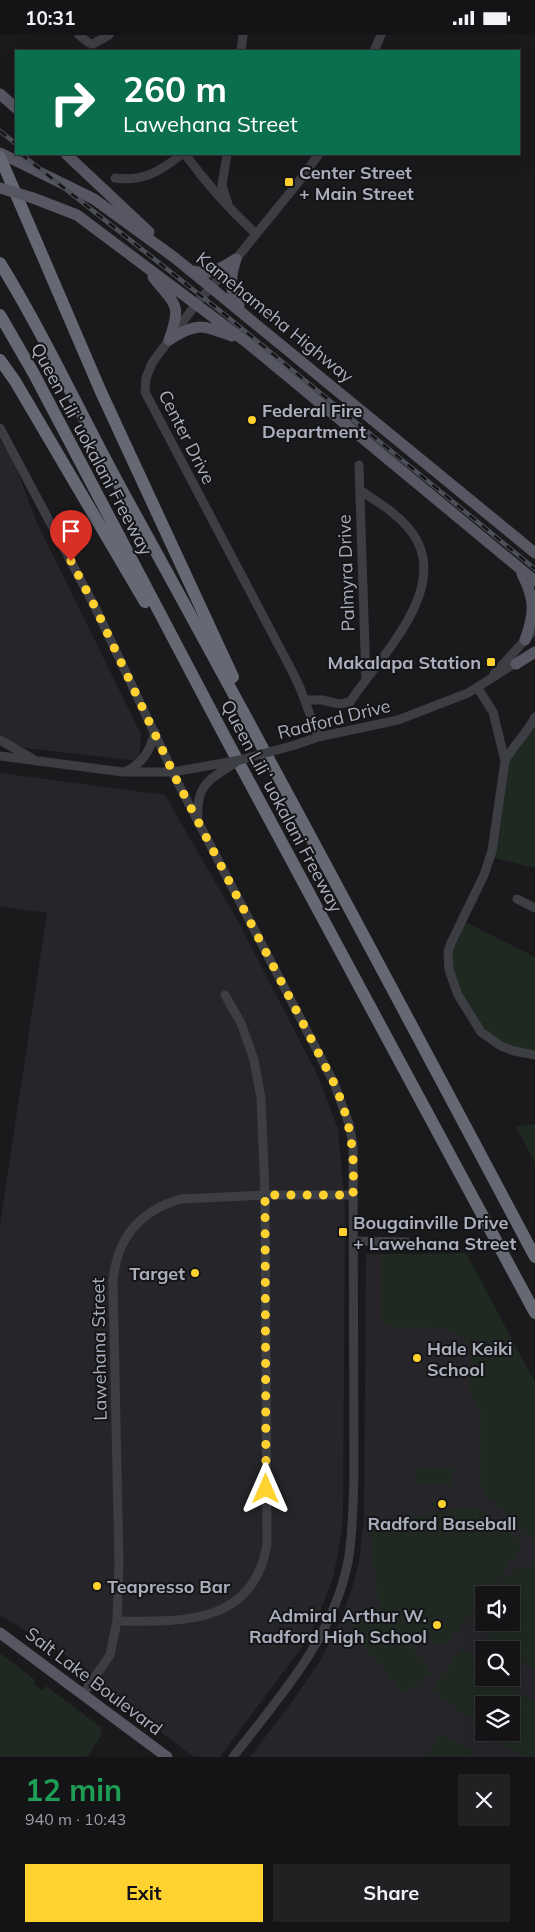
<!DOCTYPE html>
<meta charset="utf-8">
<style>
:root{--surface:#141416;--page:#212123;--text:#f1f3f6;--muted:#9d9ea1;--line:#333335;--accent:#ffd230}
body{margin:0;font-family:Mulish,sans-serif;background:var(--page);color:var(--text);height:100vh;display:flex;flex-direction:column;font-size:19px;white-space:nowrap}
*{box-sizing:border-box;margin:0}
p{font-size:16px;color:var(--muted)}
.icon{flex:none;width:28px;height:28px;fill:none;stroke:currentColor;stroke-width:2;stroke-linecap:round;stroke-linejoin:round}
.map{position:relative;height:1722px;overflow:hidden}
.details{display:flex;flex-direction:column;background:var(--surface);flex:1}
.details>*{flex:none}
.hud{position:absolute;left:15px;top:15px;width:505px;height:105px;border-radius:0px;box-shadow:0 5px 20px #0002,0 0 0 1px var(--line);background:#0b6e4f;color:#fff;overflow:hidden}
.buttons{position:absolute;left:475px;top:1551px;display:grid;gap:10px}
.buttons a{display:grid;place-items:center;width:45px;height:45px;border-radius:0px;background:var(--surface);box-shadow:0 5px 20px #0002,0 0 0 1px var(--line);font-size:25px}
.pin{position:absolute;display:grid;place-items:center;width:42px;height:42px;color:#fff;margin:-51px -21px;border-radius:50% 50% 50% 0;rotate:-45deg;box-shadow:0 0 5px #0007}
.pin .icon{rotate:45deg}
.me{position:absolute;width:55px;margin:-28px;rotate:0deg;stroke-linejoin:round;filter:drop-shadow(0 0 4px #0008)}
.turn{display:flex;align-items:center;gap:18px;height:105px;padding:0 25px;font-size:22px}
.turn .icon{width:65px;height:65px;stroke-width:2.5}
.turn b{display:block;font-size:35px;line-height:42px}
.round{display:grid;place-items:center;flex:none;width:52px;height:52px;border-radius:0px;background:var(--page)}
.head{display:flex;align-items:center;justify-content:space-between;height:85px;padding:0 25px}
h1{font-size:30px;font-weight:700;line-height:38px;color:#1e9e55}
.button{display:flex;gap:10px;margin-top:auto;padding:10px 25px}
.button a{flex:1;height:58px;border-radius:0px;background:var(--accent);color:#111;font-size:20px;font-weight:700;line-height:58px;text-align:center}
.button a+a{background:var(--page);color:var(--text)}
.status{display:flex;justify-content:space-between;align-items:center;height:35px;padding:0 25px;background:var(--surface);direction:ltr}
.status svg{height:14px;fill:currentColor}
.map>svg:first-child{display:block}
.built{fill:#26262a;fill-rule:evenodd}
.green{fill:#1f2922}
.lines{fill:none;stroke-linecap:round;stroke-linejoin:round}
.minor{stroke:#3d3d44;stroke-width:9}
.major{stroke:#565762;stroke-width:11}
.highway{stroke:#666874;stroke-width:12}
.rail-casing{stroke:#4d4f58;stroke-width:4.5}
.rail{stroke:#151518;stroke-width:2.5;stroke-dasharray:8;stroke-linecap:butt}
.minor-bridge{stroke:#3d3d44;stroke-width:9}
.major-bridge{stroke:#565762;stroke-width:11}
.route{stroke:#ffd230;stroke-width:9;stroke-dasharray:0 16.2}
.poi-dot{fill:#ffd230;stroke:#151518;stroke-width:2}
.labels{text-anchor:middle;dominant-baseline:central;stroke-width:4;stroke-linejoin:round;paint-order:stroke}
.poi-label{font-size:18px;font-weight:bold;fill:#abafbd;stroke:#151518;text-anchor:start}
.street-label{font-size:18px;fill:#abafbd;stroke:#151518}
</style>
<div class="status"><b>10:31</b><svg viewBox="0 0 49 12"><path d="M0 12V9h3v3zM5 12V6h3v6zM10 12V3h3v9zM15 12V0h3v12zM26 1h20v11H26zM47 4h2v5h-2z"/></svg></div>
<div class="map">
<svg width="535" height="1722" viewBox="0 0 535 1722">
<rect width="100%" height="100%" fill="#1a1a1d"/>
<path class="built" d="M0 405 14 427 36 486 141 699 139 726 0 710Z
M0 738 165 760 240 890 318 1041 338 1094 345 1172 343 1482 341 1501 333 1543 315 1590 306 1607 220 1722H194L109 1658 105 1651 84 1632 0 1580V1190L47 878 0 871Z
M366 1219H414L470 1309V1361L481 1376V1455L535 1505V1722H250L294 1664 320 1626 343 1579 353 1550 359 1527 364 1482ZM484 1560H511V1588H484ZM484 1615H511V1642H484ZM484 1670H511V1698H484Z"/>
<path class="green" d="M535 682V833L490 822 501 739Z
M461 885 535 922V1020L490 1005 458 960 448 917Z
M535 1089V1128L516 1092Z
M466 1218 535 1347V1505L481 1455V1376L470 1361V1309L447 1293 382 1291V1219Z
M416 1432 453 1433 452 1450H416Z
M477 1471 524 1509 459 1594 455 1596 445 1610H439L426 1601 404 1602 432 1637 404 1660 351 1594 379 1571 369 1493 373 1488Z
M535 1531V1636L511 1619V1615H507L483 1597 488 1588H511V1560H491C500 1542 515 1531 535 1531Z
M462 1614 484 1630V1642L501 1643 535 1667V1718L532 1722H522L488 1698H511V1670H484V1694L431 1655Z
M0 1618 35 1645 33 1649 42 1656 46 1651 103 1694 100 1698 102 1700 87 1722H0Z
M441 1698 473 1717 470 1722H426Z"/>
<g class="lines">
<path class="minor" d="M79 0 89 8 93 9 109 0
M241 16 243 0
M374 16 381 0
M185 119C206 148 229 174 256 199
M227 119 222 150 228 169
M115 143C143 147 161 136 182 119
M0 393 95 572 178 748 334 1048 349 1089 353 1110 354 1440C353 1469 353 1499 348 1527 332 1605 280 1661 233 1722
M359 430 366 645
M494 639 535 594
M477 652 493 677 505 726
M305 665H322L339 669 350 667C377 625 452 554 413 499 400 480 379 468 360 455
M535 682C527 699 513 710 505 726L492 816 484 840 451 908 448 917 449 935 458 960 481 997 501 1011 514 1016 535 1020
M318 702 301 655 292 636 145 357 146 343 152 328 196 269 236 224 297 149 319 119
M0 705 33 724
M295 710 318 702 398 685 468 658 520 625
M0 721 123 737H173L212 730
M125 737C143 728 150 716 155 697
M198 782C197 763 201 749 218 739
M517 864 535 873
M354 1206 407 1207
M117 1586C182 1587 254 1590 267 1509L265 1160 261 1063 254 1025 241 988 225 960
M83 1659 110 1620 117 1586 119 1528 113 1248C116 1204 139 1176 181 1164L265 1160H353"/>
<path class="major" d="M0 59 16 73
M0 118 94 164 175 223 535 518
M66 119 149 197
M33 163 77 180 245 306 535 546
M236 224C231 239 228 257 239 270
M194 236C210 242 222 232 236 224
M153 242C176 271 182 269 169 305
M169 305C196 287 202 290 232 301
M522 539C535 564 535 578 525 605
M516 629 535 617
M0 1598 167 1722"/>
<path class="highway" d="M0 122 101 357 233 642
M0 228C48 306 85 389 129 468 267 718 401 970 535 1222
M0 280 34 339 224 700 535 1278
M0 325 15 346 145 567"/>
<g class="rail-casing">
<path id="rail" d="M0 96 16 109
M21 119 224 279 535 534"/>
</g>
<use href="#rail" class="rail"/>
<path class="minor-bridge" d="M212 730 240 725 295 710
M218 739 235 728"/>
<path class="major-bridge" d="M0 153 33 163"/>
</g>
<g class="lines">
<path class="route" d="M71 526 95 572 178 748 334 1048C351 1087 355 1117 353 1160H265L266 1454"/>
</g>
<g class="poi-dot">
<rect x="284" y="142" width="10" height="10" rx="2.5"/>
<circle cx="252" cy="385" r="5"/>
<rect x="486" y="622" width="10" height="10" rx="2.5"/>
<rect x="338" y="1192" width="10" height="10" rx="2.5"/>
<circle cx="195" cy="1238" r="5"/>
<circle cx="417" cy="1323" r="5"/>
<circle cx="442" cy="1469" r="5"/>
<circle cx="97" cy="1551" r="5"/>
<circle cx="437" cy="1590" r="5"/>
</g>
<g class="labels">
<g class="poi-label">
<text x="299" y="137">Center Street<tspan x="299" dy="21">+ Main Street</tspan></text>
<text x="262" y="375">Federal Fire<tspan x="262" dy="21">Department</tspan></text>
<text x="481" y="627" text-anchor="end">Makalapa Station</text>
<text x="353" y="1187">Bougainville Drive<tspan x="353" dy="21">+ Lawehana Street</tspan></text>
<text x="185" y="1238" text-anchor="end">Target</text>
<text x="427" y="1313">Hale Keiki<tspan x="427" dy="21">School</tspan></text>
<text x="442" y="1488" text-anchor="middle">Radford Baseball</text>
<text x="107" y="1551">Teapresso Bar</text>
<text x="427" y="1580" text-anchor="end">Admiral Arthur W.<tspan x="427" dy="21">Radford High School</tspan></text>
</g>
<g class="street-label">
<text transform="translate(275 282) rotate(39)">Kamehameha Highway</text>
<text transform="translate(187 402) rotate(63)">Center Drive</text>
<text transform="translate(92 414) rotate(62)">Queen Liliʻuokalani Freeway</text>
<text transform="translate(346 538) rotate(-92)">Palmyra Drive</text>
<text transform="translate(334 684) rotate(-14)">Radford Drive</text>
<text transform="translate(282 771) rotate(62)">Queen Liliʻuokalani Freeway</text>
<text transform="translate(99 1314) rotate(-91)">Lawehana Street</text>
<text transform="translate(94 1646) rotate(37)">Salt Lake Boulevard</text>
</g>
</g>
</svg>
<div class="buttons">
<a><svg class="icon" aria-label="sound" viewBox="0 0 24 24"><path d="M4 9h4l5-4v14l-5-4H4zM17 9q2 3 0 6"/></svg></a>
<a><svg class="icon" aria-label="search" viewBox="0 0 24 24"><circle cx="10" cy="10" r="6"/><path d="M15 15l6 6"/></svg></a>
<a><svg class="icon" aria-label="layers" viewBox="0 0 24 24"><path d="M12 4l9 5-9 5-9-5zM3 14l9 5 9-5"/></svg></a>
</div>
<div class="pin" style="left:71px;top:526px;background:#d93025"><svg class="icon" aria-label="arrive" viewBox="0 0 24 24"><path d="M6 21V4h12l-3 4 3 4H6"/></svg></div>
<svg class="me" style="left:266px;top:1454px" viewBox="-20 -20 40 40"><path d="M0-17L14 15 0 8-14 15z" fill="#ffd230" stroke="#fff" stroke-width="4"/></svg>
<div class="hud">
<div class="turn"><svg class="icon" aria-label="right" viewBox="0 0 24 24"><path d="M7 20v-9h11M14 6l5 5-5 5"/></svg><div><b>260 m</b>Lawehana Street</div></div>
</div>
</div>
<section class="details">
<div class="head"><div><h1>12 min</h1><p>940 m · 10:43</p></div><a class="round"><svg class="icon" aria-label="close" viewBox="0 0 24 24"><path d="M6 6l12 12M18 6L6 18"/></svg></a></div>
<div class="button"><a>Exit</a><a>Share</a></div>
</section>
